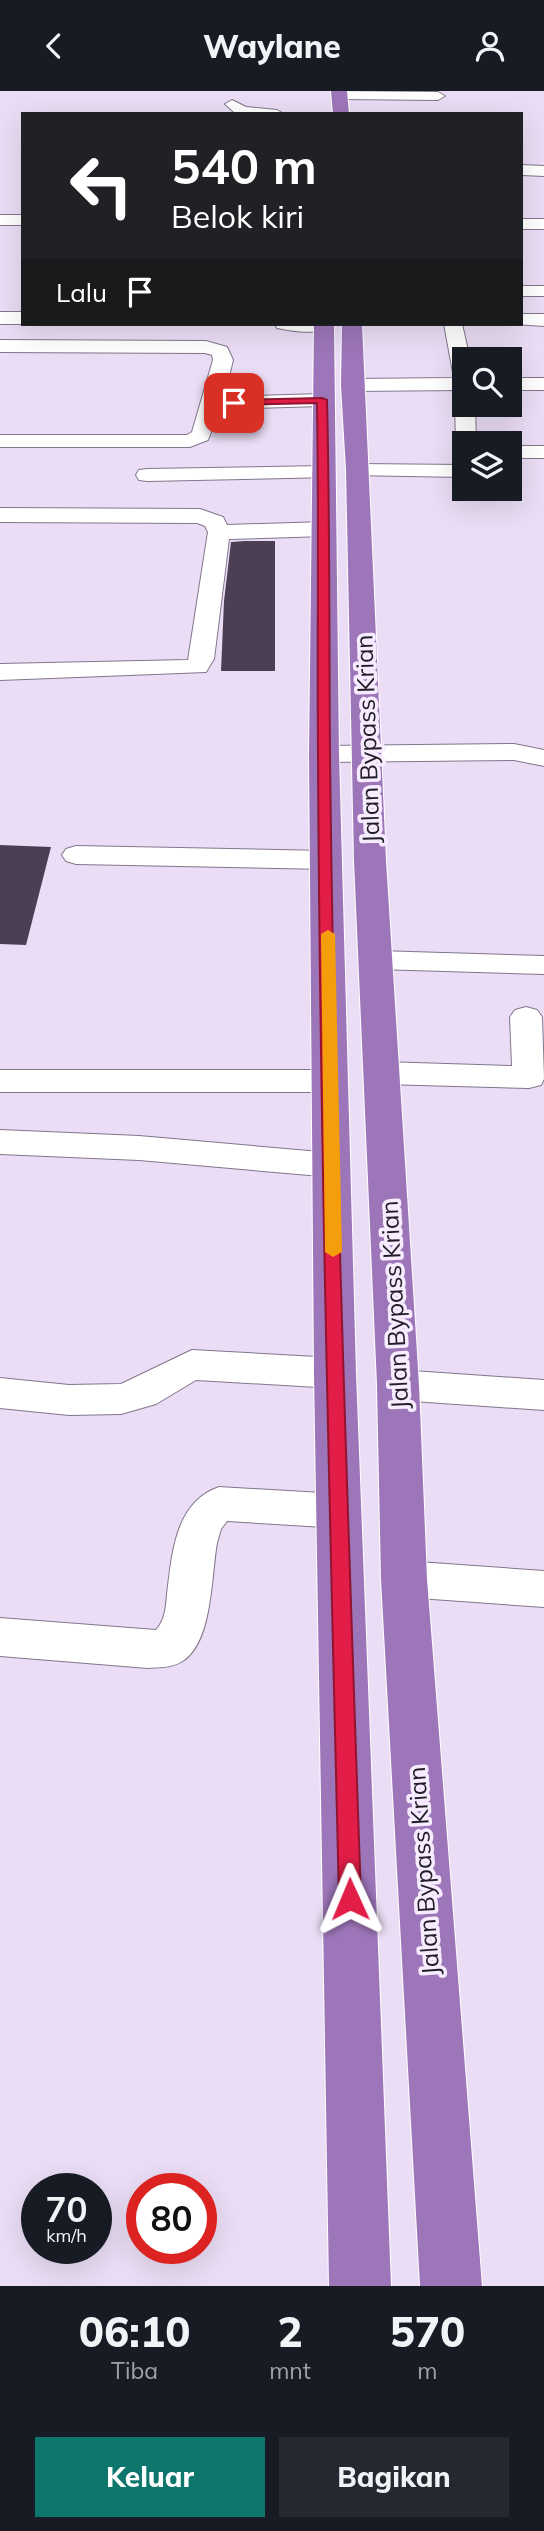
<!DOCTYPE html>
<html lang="id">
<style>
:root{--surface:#171b24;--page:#242831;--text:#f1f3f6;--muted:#9ea1a6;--accent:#0f766e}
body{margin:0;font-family:Mulish,sans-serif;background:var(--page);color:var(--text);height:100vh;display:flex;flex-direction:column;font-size:26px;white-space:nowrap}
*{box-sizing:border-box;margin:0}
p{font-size:23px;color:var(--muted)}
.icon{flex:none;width:38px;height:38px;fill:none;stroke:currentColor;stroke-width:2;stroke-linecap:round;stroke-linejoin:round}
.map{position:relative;height:2195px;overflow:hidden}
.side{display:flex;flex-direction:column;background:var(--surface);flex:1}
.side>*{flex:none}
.guide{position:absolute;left:21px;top:21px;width:502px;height:214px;border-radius:0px;box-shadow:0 7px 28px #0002;background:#202124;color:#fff;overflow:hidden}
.controls{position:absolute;left:452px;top:256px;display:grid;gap:14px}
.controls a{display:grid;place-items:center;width:70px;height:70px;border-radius:0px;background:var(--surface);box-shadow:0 7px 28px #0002;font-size:35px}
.speed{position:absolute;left:21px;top:2082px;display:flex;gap:14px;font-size:35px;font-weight:700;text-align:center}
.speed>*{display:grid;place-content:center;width:91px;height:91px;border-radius:50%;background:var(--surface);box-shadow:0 7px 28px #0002;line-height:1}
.speed small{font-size:18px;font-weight:400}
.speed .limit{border:10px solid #d22;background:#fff;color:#111}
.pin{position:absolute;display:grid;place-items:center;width:60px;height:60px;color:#fff;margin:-30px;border-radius:14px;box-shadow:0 4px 10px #0006}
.me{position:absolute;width:77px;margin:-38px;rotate:359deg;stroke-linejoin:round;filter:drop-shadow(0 0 5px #0008)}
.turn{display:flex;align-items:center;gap:24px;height:147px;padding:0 35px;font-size:32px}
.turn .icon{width:91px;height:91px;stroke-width:2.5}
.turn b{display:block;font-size:49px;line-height:60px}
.then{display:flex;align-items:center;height:66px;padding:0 35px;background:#0003;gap:14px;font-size:26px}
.eta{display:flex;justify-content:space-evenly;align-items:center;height:119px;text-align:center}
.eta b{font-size:42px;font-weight:800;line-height:49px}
.action{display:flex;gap:14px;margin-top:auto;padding:14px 35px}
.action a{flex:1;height:80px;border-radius:0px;background:var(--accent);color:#fff;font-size:28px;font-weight:800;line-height:80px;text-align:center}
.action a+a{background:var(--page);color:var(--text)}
header{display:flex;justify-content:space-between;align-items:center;height:91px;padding:0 35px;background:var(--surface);font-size:32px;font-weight:800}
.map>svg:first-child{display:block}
.building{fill:#4a3f53}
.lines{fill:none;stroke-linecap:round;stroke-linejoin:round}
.minor-casing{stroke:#82768b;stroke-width:2}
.highway-casing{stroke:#fff;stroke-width:2}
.minor{fill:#fff;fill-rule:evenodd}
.highway{fill:#9d76b9;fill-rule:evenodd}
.route{fill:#e11d48;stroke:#92132f;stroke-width:2}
.slow{fill:#f59e0b}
.labels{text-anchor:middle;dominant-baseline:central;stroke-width:7;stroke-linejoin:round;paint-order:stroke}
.street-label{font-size:24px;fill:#211c25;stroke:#f6ebff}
</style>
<header><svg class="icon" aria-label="back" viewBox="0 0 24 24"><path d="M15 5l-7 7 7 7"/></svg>Waylane<svg class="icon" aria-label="person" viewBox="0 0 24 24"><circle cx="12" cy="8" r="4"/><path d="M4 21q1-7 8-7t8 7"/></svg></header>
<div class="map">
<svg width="544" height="2195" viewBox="0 0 544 2195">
<rect width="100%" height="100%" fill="#eaddf5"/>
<path class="building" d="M245 450H275V580H221L224 510 231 451Z
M0 754 51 756 26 854 0 853Z"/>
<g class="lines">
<g class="minor-casing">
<path id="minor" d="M338 0 438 1 445 5 438 9 339 8 332 4Z
M232 9 246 16 277 19 284 23H236L225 13Z
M522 74 544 75V85L522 84Z
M0 124H23V134H0Z
M522 128H544V138H522Z
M522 195H544V205H522Z
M0 221H23V233H0Z
M522 223H544V235L515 233H522Z
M275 233H333V234C324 245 291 240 277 237Z
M444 233H462L470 268H464V299L352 300 345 298 342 294 345 290 352 288 454 287Z
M0 249 206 250 227 256 233 269 224 306 322 303 329 305 332 309 329 313 322 315 220 318 208 349 190 356H0V344H187L192 341 213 269 212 264 205 262 0 261Z
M509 287H544V299H509Z
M464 307V313H475L476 352H464V358L456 352 455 313Z
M509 355H544V367H509Z
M358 373 464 374V386L350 384 347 379 350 374Z
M324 375 332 376 335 381 332 386 147 390 139 389 136 384 139 379 147 378Z
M0 417 200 418 223 426 227 434 325 431 333 433 336 438 333 443 325 445 229 448 214 568 206 581 0 589V573L188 569 208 441 205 435 197 432 0 431Z
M514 653 544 659V675L514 669 324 671 315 669 311 663 315 657 324 655Z
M76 755 327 760 337 763 341 769 337 775 327 778 76 773 66 770 62 764 66 758Z
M377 860 544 865V883L377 878 366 876 362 869 366 862Z
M526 916 537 919 542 926 544 988 541 994 529 997 383 993 371 990 367 982 371 974 383 971 512 975 510 926 515 919Z
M0 979H331L343 982 347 990 343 998 331 1001H0Z
M0 1039 139 1045 332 1062 344 1066 349 1074 344 1082 332 1086 139 1069 0 1063Z
M192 1259 335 1267 349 1272 354 1282 349 1292 335 1297 196 1289 156 1313 121 1323 69 1324 0 1317V1287L69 1294 121 1293Z
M398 1279 544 1289V1319L398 1309 384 1305 379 1294 384 1283Z
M219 1396 340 1403 355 1408 361 1420 355 1432 340 1437 227 1430 221 1438 217 1452C211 1484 213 1553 181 1571 171 1577 159 1576 148 1577L0 1565V1527L156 1539C165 1529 166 1516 167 1503 172 1463 175 1411 219 1396Z
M404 1470 544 1480V1516L404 1506 389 1501 383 1488 389 1475Z"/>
</g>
<g class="highway-casing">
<path id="highway" d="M331 0H347L349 23H333Z
M314 233H334L339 663 356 1282 391 2195H329L314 1282 309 663Z
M342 233H362L386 770 419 1294 427 1488 482 2195H420L381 1488 377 1294 354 770 346 379 341 294Z"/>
</g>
<use href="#minor" class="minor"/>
<use href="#highway" class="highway"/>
</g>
<path class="route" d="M322 307 327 309C330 427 329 545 330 663 334 1045 348 1426 361 1808L358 1815 350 1818 342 1815 339 1808C330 1427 320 1046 318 665 317 548 319 430 317 312L234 314 229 312 234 309Z"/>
<path class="slow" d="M328 839 335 843 342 1161 333 1166 325 1161 321 843Z"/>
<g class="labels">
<g class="street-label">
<text transform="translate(367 648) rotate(-92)">Jalan Bypass Krian</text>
<text transform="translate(394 1214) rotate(-93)">Jalan Bypass Krian</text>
<text transform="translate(423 1780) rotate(-94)">Jalan Bypass Krian</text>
</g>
</g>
</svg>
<div class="controls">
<a><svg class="icon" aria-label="search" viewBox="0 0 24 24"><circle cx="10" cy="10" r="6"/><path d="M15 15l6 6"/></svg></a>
<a><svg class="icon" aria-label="layers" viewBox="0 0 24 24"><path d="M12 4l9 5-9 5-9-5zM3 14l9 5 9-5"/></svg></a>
</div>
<div class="speed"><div>70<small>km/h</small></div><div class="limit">80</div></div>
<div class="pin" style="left:234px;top:312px;background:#d93025"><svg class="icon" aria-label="arrive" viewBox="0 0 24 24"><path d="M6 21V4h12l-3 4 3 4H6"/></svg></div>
<svg class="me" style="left:350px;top:1808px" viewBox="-20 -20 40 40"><path d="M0-17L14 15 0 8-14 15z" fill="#e11d48" stroke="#fff" stroke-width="4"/></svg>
<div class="guide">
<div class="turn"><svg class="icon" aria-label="left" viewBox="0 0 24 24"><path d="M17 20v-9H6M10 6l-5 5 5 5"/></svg><div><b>540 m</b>Belok kiri</div></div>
<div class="then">Lalu<svg class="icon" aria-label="arrive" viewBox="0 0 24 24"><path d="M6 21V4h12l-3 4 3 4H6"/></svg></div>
</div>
</div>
<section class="side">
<div class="eta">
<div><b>06:10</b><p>Tiba</p></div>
<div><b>2</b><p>mnt</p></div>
<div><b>570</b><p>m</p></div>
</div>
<div class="action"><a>Keluar</a><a>Bagikan</a></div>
</section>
